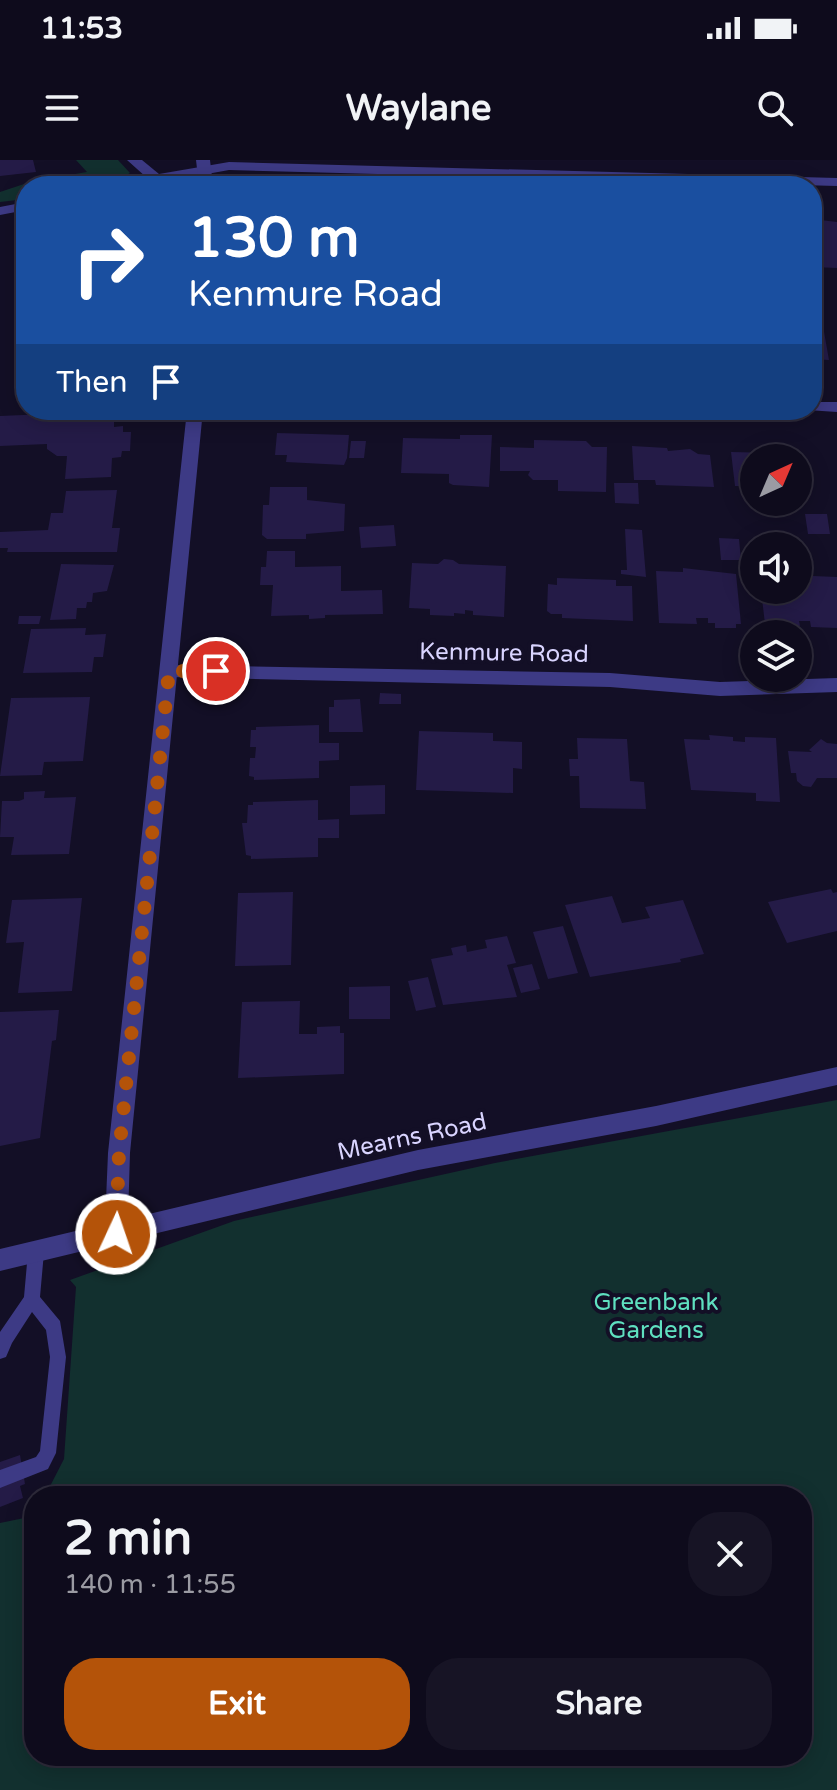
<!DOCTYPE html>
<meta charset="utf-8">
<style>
:root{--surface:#0e0b1c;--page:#171425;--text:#f1f3f6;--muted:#9b9ba3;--line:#2e2b3b;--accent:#b45309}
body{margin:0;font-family:"Varela Round",sans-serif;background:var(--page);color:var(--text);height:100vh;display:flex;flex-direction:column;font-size:30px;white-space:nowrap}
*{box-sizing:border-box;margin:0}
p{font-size:26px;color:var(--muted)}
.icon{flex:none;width:44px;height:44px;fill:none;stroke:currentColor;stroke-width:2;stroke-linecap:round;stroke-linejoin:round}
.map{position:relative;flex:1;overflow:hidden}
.sheet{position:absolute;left:24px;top:1326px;width:788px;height:280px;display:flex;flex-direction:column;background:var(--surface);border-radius:32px;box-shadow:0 4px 20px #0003,0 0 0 2px var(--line)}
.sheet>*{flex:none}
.top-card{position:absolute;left:16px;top:16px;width:806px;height:244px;border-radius:32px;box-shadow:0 4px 20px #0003,0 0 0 2px var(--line);background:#1a4fa0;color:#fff;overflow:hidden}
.needle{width:52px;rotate:44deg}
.tools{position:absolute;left:740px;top:284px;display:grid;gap:16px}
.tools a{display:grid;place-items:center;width:72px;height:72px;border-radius:50%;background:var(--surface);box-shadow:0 4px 20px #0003,0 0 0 2px var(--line);font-size:40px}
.pin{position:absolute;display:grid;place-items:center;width:68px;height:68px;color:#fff;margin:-34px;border:4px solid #fff;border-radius:50%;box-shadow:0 2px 8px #0007}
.me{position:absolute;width:88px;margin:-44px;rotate:3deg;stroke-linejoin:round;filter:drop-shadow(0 0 6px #0008)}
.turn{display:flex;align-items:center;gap:28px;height:168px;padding:0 40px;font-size:36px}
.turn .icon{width:104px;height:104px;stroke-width:2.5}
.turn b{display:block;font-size:56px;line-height:68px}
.then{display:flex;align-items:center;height:76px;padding:0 40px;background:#0003;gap:16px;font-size:30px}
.round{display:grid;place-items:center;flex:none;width:84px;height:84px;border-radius:32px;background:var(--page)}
.head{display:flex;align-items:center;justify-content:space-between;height:136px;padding:0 40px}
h1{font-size:48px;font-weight:700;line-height:60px}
.action{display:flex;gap:16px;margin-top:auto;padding:16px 40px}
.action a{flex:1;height:92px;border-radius:32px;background:var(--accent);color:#fff;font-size:32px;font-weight:700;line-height:92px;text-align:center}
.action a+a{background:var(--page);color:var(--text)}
.status{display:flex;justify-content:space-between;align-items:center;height:56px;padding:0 40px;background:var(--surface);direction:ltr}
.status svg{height:22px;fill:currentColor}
header{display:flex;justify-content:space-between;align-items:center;height:104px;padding:0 40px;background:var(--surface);font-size:36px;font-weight:700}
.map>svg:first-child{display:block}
.green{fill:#12302f}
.building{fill:#241b47}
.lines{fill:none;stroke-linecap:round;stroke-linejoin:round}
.service{fill:#3d3a85;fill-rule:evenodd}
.minor{fill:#3d3a85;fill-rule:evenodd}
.tertiary{fill:#3d3a85;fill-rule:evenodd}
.route{stroke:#b45309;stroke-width:14;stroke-dasharray:0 25.2}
.labels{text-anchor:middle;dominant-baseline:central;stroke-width:8;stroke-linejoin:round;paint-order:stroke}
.street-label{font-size:24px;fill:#d9d4ff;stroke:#130f26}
.park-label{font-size:24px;fill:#5fe0c0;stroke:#130f26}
</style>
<div class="status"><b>11:53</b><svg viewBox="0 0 49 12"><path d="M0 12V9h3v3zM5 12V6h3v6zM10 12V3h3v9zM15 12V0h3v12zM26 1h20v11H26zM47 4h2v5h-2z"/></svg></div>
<header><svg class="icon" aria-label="menu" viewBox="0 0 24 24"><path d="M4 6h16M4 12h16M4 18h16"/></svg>Waylane<svg class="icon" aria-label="search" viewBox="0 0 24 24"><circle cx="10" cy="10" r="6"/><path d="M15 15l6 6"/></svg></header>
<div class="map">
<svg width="837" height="1630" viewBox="0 0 837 1630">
<rect width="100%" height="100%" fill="#130f26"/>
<path class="green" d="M76 0H118L130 13C101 33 60 26 26 26V39L0 42V32L33 21 87 12Z
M837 940V1630H0V1363L34 1356V1596H802V1336H45L64 1299 76 1127 70 1120 234 1061 495 1003Z"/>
<path class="building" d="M0 0H33L36 12 0 16Z
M812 59 837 62V108L813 107Z
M812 149H820L829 200 812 199Z
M71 250H121L120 259H114V267L123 266V272H131L130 291H122L121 297 112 298 111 317 65 319 67 296H57L47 289V284L0 286V256L70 253Z
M277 273 349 275 347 298 344 305 286 302 287 295H275Z
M460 275H492L489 327 453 325 449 323V314L401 313 403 278 460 279Z
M534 280 586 281 592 287H607L606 332 558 331V320H533L528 315 530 311H500V287L534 288Z
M351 281H366L364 298H349Z
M632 286 667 288 668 291 690 289 698 294 710 295 714 327 656 325 655 320H634Z
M772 289H797L799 298H754V326H735L731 292 773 293Z
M800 306 803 327H808L809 337 798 336Z
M614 323H638L639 344 615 343Z
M270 327H307V340L345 344 344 371 306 374V379H267L262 375 263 345H269Z
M117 330 112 368H120L117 392H7L8 388H0V372L48 370 51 353H63L66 331Z
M805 354H827L830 374H808Z
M394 365 396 386 361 388 359 367Z
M625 369 642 370 646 417 621 414V410H627Z
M719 378 739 379 741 400H721Z
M267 391H295V407L341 406V431L382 430 383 454 325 455V458L309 459V455L271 456 273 425H260L261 407H266Z
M444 399 453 400 459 404 506 406 504 457 473 455V451L465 450V454L454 453V456L430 455V449L409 448 412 403 438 404Z
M61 404 114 405 107 431 93 433 92 442H87L86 448H77L76 459 50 460Z
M683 408 736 414 741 464H736V468H715V463H708V458H696L697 464 659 463 656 411 683 412Z
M798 412H812L813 416 837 417V468L811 467 810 461H799L800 466 794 465 795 471 773 470 772 464H765L761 430H798Z
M557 418 616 420V426H632L633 461 562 458V454H551L547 451 548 424 557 425Z
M19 456H41L39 464H18Z
M86 468 85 475 106 474 103 497H94L92 512 23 513 31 469Z
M380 533 401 534V544H379Z
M90 537 83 601 44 602 42 615 0 616 11 538Z
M360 539 363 572H329V547H334V540Z
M319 565V583H339V600L319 601V618L254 620V617L249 616 250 598H255L256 587H250L251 570H256V567Z
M419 571 493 573V581L522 582V609L513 608V633L416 630Z
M709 575 733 577V581L745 582V577L776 578 780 642 756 641V633L691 630 684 579 710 580Z
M577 578 627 579 630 621 644 622 646 649 580 648 579 616H570L569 599H578Z
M821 579 827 583 837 584V618H817L811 627 803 626 797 621 796 613H791L788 591 812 592 809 590Z
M385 625V654L350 655V626Z
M45 631 44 638 76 637 69 694 11 695 14 677H0L2 641H19L24 639V632Z
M318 640V660L339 659V678H318V697L251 699V696L246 695 242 663H247L248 645H253V642Z
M831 729 833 733 837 732V771L787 783 768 742Z
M293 732 291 805 235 806 238 733Z
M612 736 622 763 650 758 645 747 683 740 704 794 680 799 681 802 590 817 565 745Z
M82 738 72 831 18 833 24 782 6 783 12 740Z
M563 766 578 813 548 819 533 772Z
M507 776 516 803 507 805 517 837 443 845 431 799 453 795 451 788 466 785 467 792 487 788 485 780Z
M532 804 540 829 521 833 513 808Z
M428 817 436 847 416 851 408 821Z
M390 826V859H349V827Z
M300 841 299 874H317V867L340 866V873H344V914L238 918 242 842Z
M56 850H59L56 880 52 881 40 978 0 986V852Z
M20 1295 25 1324 20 1326 23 1338 0 1347V1302Z"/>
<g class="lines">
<path class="service" d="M36 1084 42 1087 44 1092 40 1137 60 1161 66 1197 56 1293 48 1309 0 1328V1310L36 1297 40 1291 50 1197 46 1170 32 1152 12 1183 6 1197 0 1199V1172L24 1137 28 1092 30 1087Z"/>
<path class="minor" d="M127 0H142L159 14 229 2 837 18V26L229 10 141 26H119L146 17Z
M26 42V50L0 55V47Z
M812 242H837V252L807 250H812Z
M169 505 610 513 720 522 837 518V532L720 536 610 527 169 517 160 511Z"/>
<path class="tertiary" d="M196 0H210L213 26H199Z
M187 250H203L130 993 128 1059 418 990 656 946 837 907V925L656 966 418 1010 0 1111V1089L105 1064 108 993Z"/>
</g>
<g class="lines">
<path class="route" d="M116 1074 119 993 169 511H216"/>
</g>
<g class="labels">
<g class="street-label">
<text transform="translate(504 493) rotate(1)">Kenmure Road</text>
<text transform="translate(412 977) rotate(-12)">Mearns Road</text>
</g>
<g class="park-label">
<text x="656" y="1142">Greenbank<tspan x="656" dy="28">Gardens</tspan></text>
</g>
</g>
</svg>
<div class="tools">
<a><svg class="needle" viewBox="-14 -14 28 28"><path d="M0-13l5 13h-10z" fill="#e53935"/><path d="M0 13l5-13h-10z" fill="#9b9ba3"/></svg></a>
<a><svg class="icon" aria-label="sound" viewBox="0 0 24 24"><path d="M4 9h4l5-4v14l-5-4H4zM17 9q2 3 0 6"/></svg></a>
<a><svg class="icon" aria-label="layers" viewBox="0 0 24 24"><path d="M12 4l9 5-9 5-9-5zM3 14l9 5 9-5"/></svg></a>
</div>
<div class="pin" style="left:216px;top:511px;background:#d93025"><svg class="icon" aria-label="arrive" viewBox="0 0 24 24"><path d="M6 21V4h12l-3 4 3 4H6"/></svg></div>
<svg class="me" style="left:116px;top:1074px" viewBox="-20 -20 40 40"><circle r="17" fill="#b45309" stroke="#fff" stroke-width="3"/><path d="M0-11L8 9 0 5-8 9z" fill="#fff"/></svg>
<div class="top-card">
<div class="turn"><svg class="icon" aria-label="right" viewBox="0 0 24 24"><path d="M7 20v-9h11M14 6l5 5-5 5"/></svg><div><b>130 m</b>Kenmure Road</div></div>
<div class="then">Then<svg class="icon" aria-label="arrive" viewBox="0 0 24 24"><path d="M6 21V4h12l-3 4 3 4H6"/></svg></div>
</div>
<section class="sheet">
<div class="head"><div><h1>2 min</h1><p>140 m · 11:55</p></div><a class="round"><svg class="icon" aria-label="close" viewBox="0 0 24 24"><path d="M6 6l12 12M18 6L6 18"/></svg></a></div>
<div class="action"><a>Exit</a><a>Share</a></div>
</section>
</div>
